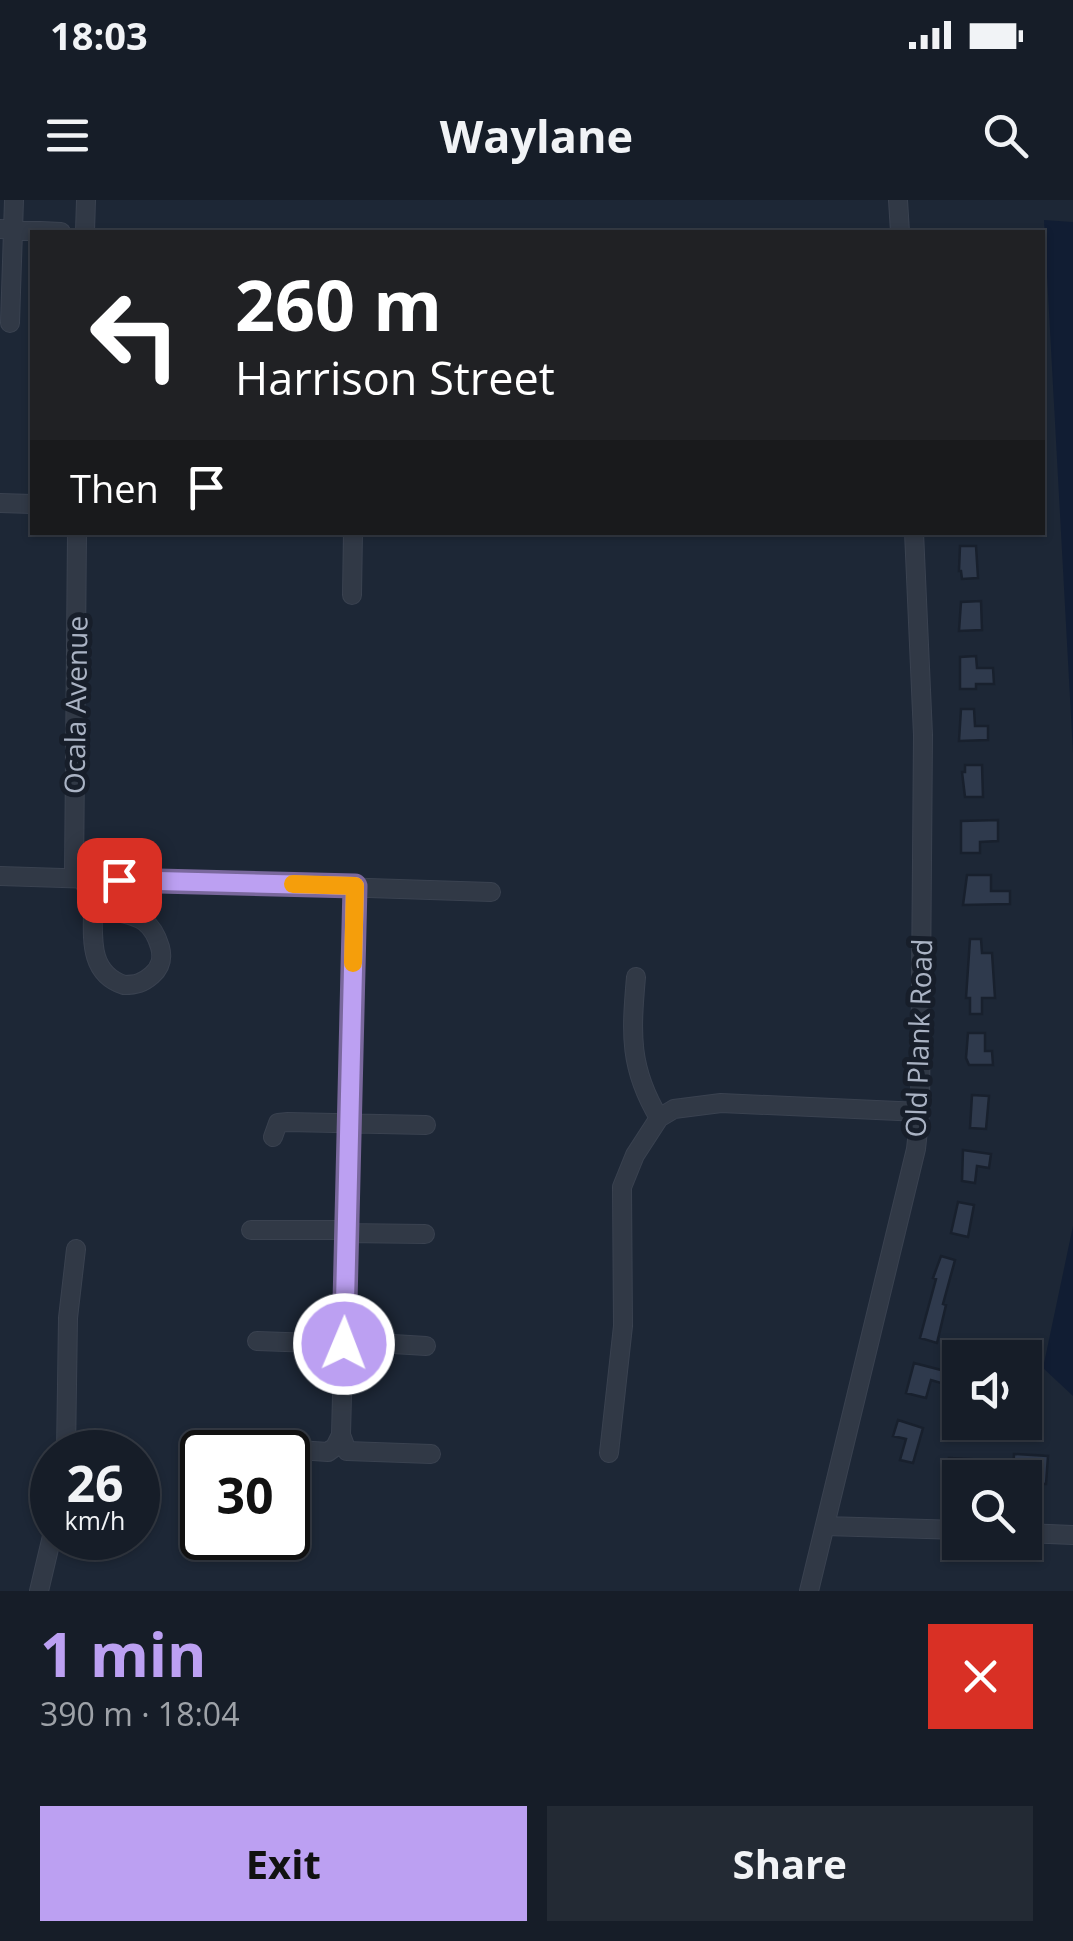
<!DOCTYPE html>
<meta charset="utf-8">
<style>
:root{--surface:#161d28;--page:#232a34;--text:#f1f3f6;--muted:#9ea2a8;--line:#353b45;--accent:#bca0f2}
body{margin:0;font-family:"Open Sans",sans-serif;background:var(--page);color:var(--text);height:100vh;display:flex;flex-direction:column;font-size:38px;white-space:nowrap}
*{box-sizing:border-box;margin:0}
p{font-size:32px;color:var(--muted)}
.icon{flex:none;width:55px;height:55px;fill:none;stroke:currentColor;stroke-width:2;stroke-linecap:round;stroke-linejoin:round}
.map{position:relative;height:1391px;overflow:hidden}
.panel{display:flex;flex-direction:column;background:var(--surface);flex:1}
.panel>*{flex:none}
.hud{position:absolute;left:30px;top:30px;width:1015px;height:305px;border-radius:0px;box-shadow:0 2px 8px #0004,0 0 0 2px var(--line);background:#202124;color:#fff;overflow:hidden}
.tools{position:absolute;left:942px;top:1140px;display:grid;gap:20px}
.tools a{display:grid;place-items:center;width:100px;height:100px;border-radius:0px;background:var(--surface);box-shadow:0 2px 8px #0004,0 0 0 2px var(--line);font-size:50px}
.speed{position:absolute;left:30px;top:1230px;display:flex;gap:20px;font-size:50px;font-weight:700;text-align:center}
.speed>*{display:grid;place-content:center;width:130px;height:130px;border-radius:50%;background:var(--surface);box-shadow:0 2px 8px #0004,0 0 0 2px var(--line);line-height:1}
.speed small{font-size:25px;font-weight:400}
.speed .limit{border:5px solid #111;border-radius:15px;background:#fff;color:#111}
.pin{position:absolute;display:grid;place-items:center;width:85px;height:85px;color:#fff;margin:-42px;border-radius:20px;box-shadow:0 5px 15px #0006}
.me{position:absolute;width:110px;margin:-55px;rotate:1deg;stroke-linejoin:round;filter:drop-shadow(0 0 8px #0008)}
.turn{display:flex;align-items:center;gap:35px;height:210px;padding:0 40px;font-size:45px}
.turn .icon{width:130px;height:130px;stroke-width:2.5}
.turn b{display:block;font-size:70px;line-height:85px}
.then{display:flex;align-items:center;height:95px;padding:0 40px;background:#0003;gap:20px;font-size:38px}
.round{display:grid;place-items:center;flex:none;width:105px;height:105px;border-radius:0px;background:var(--page)}
.headline{display:flex;align-items:center;justify-content:space-between;height:170px;padding:0 40px}
h1{font-size:60px;font-weight:700;line-height:75px;color:var(--accent)}
.action{display:flex;gap:20px;margin-top:auto;padding:20px 40px}
.action a{flex:1;height:115px;border-radius:0px;background:var(--accent);color:#111;font-size:40px;font-weight:700;line-height:115px;text-align:center}
.action a+a{background:var(--page);color:var(--text)}
.status{display:flex;justify-content:space-between;align-items:center;height:70px;padding:0 50px;background:var(--surface);direction:ltr}
.status svg{height:28px;fill:currentColor}
header{display:flex;justify-content:space-between;align-items:center;height:130px;padding:0 40px;background:var(--surface);font-size:45px;font-weight:700}
.map>svg:first-child{display:block}
.water{fill:#111d33}
.building{fill:#2f3a4d;stroke:#18202d;stroke-width:2.5}
.lines{fill:none;stroke-linecap:round;stroke-linejoin:round}
.minor-casing{stroke:#3a4250;stroke-width:20}
.minor{stroke:#313946;stroke-width:18}
.route-casing{stroke:#7a689d;stroke-width:25}
.route{stroke:#bca0f2;stroke-width:18}
.slow{stroke:#f59e0b;stroke-width:18}
.labels{text-anchor:middle;dominant-baseline:central;stroke-width:10;stroke-linejoin:round;paint-order:stroke}
.street-label{font-size:28px;fill:#aab3c4;stroke:#171e2a}
</style>
<div class="status"><b>18:03</b><svg viewBox="0 0 49 12"><path d="M0 12V9h3v3zM5 12V6h3v6zM10 12V3h3v9zM15 12V0h3v12zM26 1h20v11H26zM47 4h2v5h-2z"/></svg></div>
<header><svg class="icon" aria-label="menu" viewBox="0 0 24 24"><path d="M4 6h16M4 12h16M4 18h16"/></svg>Waylane<svg class="icon" aria-label="search" viewBox="0 0 24 24"><circle cx="10" cy="10" r="6"/><path d="M15 15l6 6"/></svg></header>
<div class="map">
<svg width="1073" height="1391" viewBox="0 0 1073 1391">
<rect width="100%" height="100%" fill="#1d2736"/>
<path class="water" d="M1044 20 1073 22V553Z
M1073 1026V1196L1043 1168Z"/>
<path class="building" d="M960 346H976L978 378 962 379 961 371H959Z
M981 401 982 430 959 431 961 402Z
M976 456 977 468H993L994 484H976V489H960V457Z
M961 509H974L975 526H988V540L959 541Z
M965 565H982L983 597H965L962 572H965Z
M998 620V641L980 642V653H961V621Z
M967 675H991V691H1010V704L963 705Z
M970 739H981L982 753H992L995 798H982V814H970V798H966Z
M968 833H985V851H992L993 865H969L966 858Z
M972 895 989 896 986 929 970 928Z
M963 950 991 954 989 968 977 966 975 983 962 981Z
M958 1002 974 1005 968 1037 951 1033Z
M941 1056 955 1060 943 1104 946 1105 937 1143 920 1138 936 1079 933 1078Z
M914 1163 945 1171 941 1183 931 1180 926 1198 906 1193Z
M898 1220 923 1228 913 1263 900 1260 906 1239 893 1236Z
M1014 1254 1048 1256 1046 1284 1025 1283V1278H1013Z
M949 1258 987 1260 986 1278 948 1275Z"/>
<g class="lines">
<g class="minor-casing">
<path id="minor" d="M898 0 900 32
M0 29 61 32
M85 32 86 0
M10 123 14 0
M0 303 32 304
M352 395 353 332
M0 676 491 692
M74 678 77 332
M82 679C86 685 89 694 94 699 118 723 147 703 160 747 163 758 161 767 152 775 143 783 136 785 124 785 85 772 94 731 93 698
M355 686 341 1235 347 1251 431 1254
M636 777C631 834 629 868 659 918
M273 937 278 923 288 922 426 925
M251 1030H346
M346 1033 425 1034
M257 1141 343 1144
M344 1141 426 1146
M239 1246 328 1252 335 1247 341 1235
M66 1252 68 1118 76 1049
M609 1253 623 1126 622 987 635 955 659 918 674 909 721 903 920 912
M825 1326 960 1330
M1025 1333 1073 1335
M39 1391 52 1336
M809 1391 916 949 920 912 923 535 914 332"/>
</g>
<use href="#minor" class="minor"/>
</g>
<g class="lines">
<g class="route-casing">
<path id="route" d="M119 680 355 686 344 1144"/>
</g>
<use href="#route" class="route"/>
<path class="slow" d="M293 684 355 686 353 763"/>
</g>
<g class="labels">
<g class="street-label">
<text transform="translate(75 505) rotate(-89)">Ocala Avenue</text>
<text transform="translate(918 838) rotate(-88)">Old Plank Road</text>
</g>
</g>
</svg>
<div class="tools">
<a><svg class="icon" aria-label="sound" viewBox="0 0 24 24"><path d="M4 9h4l5-4v14l-5-4H4zM17 9q2 3 0 6"/></svg></a>
<a><svg class="icon" aria-label="search" viewBox="0 0 24 24"><circle cx="10" cy="10" r="6"/><path d="M15 15l6 6"/></svg></a>
</div>
<div class="speed"><div>26<small>km/h</small></div><div class="limit">30</div></div>
<div class="pin" style="left:119px;top:680px;background:#d93025"><svg class="icon" aria-label="arrive" viewBox="0 0 24 24"><path d="M6 21V4h12l-3 4 3 4H6"/></svg></div>
<svg class="me" style="left:344px;top:1144px" viewBox="-20 -20 40 40"><circle r="17" fill="#bca0f2" stroke="#fff" stroke-width="3"/><path d="M0-11L8 9 0 5-8 9z" fill="#fff"/></svg>
<div class="hud">
<div class="turn"><svg class="icon" aria-label="left" viewBox="0 0 24 24"><path d="M17 20v-9H6M10 6l-5 5 5 5"/></svg><div><b>260 m</b>Harrison Street</div></div>
<div class="then">Then<svg class="icon" aria-label="arrive" viewBox="0 0 24 24"><path d="M6 21V4h12l-3 4 3 4H6"/></svg></div>
</div>
</div>
<section class="panel">
<div class="headline"><div><h1>1 min</h1><p>390 m · 18:04</p></div><a class="round" style="background:#d93025;color:#fff"><svg class="icon" aria-label="close" viewBox="0 0 24 24"><path d="M6 6l12 12M18 6L6 18"/></svg></a></div>
<div class="action"><a>Exit</a><a>Share</a></div>
</section>
